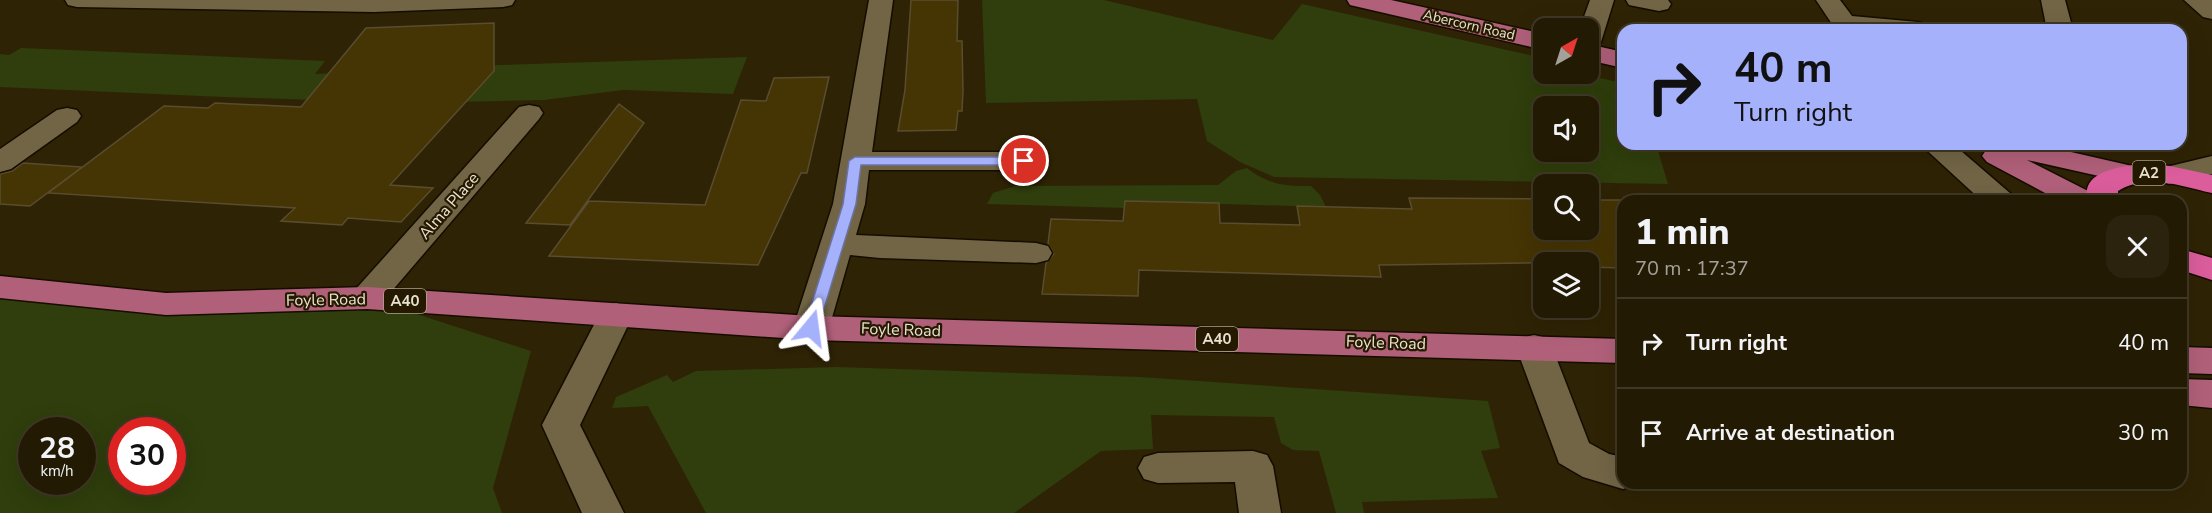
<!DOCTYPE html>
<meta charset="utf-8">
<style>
:root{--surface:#231a04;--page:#2b230e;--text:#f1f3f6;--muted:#a3a19a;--line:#403826}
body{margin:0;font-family:"Nunito Sans",sans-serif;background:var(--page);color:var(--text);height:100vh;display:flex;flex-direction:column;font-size:22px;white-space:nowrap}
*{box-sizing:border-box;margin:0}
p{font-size:20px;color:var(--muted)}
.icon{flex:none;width:33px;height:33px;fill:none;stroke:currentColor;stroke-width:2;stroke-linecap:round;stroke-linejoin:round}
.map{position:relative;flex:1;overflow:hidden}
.details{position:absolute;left:1617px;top:195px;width:570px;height:294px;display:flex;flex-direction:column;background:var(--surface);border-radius:18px;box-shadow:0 6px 24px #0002,0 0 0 2px var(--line)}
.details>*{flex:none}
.guide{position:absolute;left:1617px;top:24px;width:570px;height:126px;border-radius:18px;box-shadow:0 6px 24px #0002,0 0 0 2px var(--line);background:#a6b1fc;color:#111;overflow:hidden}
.needle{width:39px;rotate:39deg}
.tools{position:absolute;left:1533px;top:18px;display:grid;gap:12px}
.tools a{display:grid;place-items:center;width:66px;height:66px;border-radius:12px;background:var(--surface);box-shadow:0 6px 24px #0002,0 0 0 2px var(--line);font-size:30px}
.speed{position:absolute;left:18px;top:417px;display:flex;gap:12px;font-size:30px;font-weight:700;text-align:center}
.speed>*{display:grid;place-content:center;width:78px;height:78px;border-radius:50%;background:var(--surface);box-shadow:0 6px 24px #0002,0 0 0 2px var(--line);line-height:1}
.speed small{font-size:15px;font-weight:400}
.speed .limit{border:9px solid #d22;background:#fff;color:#111}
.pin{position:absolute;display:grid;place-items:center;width:51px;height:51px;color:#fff;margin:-26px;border:3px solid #fff;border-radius:50%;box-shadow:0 2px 6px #0007}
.me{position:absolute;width:66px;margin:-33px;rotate:16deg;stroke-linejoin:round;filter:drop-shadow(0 0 4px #0008)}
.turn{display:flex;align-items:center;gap:21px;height:126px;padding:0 18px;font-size:27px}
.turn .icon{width:78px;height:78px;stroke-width:2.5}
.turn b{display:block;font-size:42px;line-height:51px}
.round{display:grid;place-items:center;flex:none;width:63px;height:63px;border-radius:18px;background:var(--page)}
.headline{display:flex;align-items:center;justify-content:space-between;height:102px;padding:0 18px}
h1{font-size:36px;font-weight:800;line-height:45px}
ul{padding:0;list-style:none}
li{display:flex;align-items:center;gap:18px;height:90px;padding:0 18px;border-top:2px solid var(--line)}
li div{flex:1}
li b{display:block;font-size:22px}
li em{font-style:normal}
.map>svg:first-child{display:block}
.green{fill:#2f3e0c;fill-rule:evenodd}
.building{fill:#453404;stroke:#5a4d2f;stroke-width:1.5}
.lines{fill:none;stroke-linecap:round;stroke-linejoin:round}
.minor-casing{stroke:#150d00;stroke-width:3}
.major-casing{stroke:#150d00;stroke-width:3}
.highway-casing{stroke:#150d00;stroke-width:3}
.minor{fill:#726546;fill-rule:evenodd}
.major{fill:#b1607a;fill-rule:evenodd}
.highway{fill:#db5d9c;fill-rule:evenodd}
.route{fill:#a6b1fc;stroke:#6c73a4;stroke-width:1.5}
.labels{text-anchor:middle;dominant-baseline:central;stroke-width:4.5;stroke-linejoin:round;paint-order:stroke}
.far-street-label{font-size:14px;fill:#eae2d1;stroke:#251a00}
.shield{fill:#251a00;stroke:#afa692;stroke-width:1.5}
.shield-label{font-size:15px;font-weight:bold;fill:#eae2d1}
.street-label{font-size:16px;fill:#eae2d1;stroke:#251a00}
</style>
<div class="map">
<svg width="2212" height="513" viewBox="0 0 2212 513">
<rect width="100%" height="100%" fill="#2f2305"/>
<path class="green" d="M982 0H1104L1273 40 1302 4 1543 58 1544 74H1582L1613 81 1623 80V144H1656L1668 184 1274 177 1240 162 1207 141 1197 99 986 103ZM1588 106V152H1544V106Z
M21 48 325 61 315 74 500 65 747 57 733 94 623 90 544 100 414 103 223 97 0 87V54L9 55Z
M1247 168C1269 185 1285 186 1311 186L1320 195 1326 207 1125 201 1124 208 987 204 993 193 1015 186 1218 185 1236 171Z
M0 287 166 304 367 298 531 351 493 488 502 513H0ZM32 430H82V482H32ZM122 430H172V482H122Z
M837 367 1140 377 1488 401 1500 448 1481 451 1498 498 1362 502 1364 513H1336L1319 451 1293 450 1281 443 1274 417 1151 415 1153 449 1101 451 1014 513H706L648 406 612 408 616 397 667 375 673 382 696 371Z"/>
<path class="building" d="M911 0H958L957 41H962L963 91 962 111H958L956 130 898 131 905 90Z
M494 23V71L390 185 433 188 401 222 348 218 342 225 281 221 295 208 48 193 164 106 208 108 215 103 301 107 366 28Z
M829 77 807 173H801L758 265 549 256 589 201 705 205 741 100 766 101 774 78Z
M619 104 644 123 570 225 526 223Z
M23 163 82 167 30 206 0 204V174L12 171Z
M1409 198 1544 199V230H1588V200H1623V268L1588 267V262L1379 265 1381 277 1139 270 1138 296 1042 294 1046 263 1054 254 1048 244 1051 219 1123 221 1125 201 1219 203 1220 223 1300 225 1297 206 1412 209Z"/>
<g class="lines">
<g class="minor-casing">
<path id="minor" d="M65 0H515L512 5 503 7 374 12 77 7 68 5Z
M869 0H893L872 152H1024L1035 155 1039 161 1035 167 1024 170H869L865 204 856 235 1036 243 1048 246 1052 253 1048 260 1036 263 880 258 850 255 829 328 824 336 811 340 798 336 793 328 833 204Z
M1590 0H1614L1601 42 1597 47 1588 50V28H1580Z
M1626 0H1668L1671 4 1668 9 1659 11 1629 5Z
M1816 0H1840L1852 16 1918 22 1927 25 1931 30H1836Z
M2041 0H2065L2073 30H2047Z
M2184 0H2212V19L2203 17Z
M529 105 539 107 543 113 539 119 379 306 367 309 355 306 350 298 355 290 519 107Z
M67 108 77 110 81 116 77 122 11 169 0 172V149L57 110Z
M1920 144H1953L2011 194 2016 201H1982Z
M2212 156V174L2169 184 2158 181 2154 175 2158 169Z
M616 303 628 307 633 315 580 425 624 513H582L542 425 599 315 604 307Z
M1534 335 1547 338 1552 347 1589 443 1609 454 1623 457V483L1637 484 1623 489 1583 477 1559 463 1516 347 1521 338Z
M1253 451 1267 455 1273 466 1281 513H1239L1235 482 1158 483 1144 479 1138 468 1144 457 1158 453Z"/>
</g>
<g class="major-casing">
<path id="major" d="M1347 0H1391L1544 34V50L1350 5Z
M1588 44 1623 52V68L1588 60Z
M1981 144H2036L2141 168 2145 174 2141 180 2130 183 2027 160 2094 194 2099 201H2060L1987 162 1982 156 1986 150Z
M0 276 166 293 367 287 811 316 1623 339V363L811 340 367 309 166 315 0 298Z
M2181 347 2212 348V374L2181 373Z
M2181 379 2212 380V408L2181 405Z"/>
</g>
<g class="highway-casing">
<path id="highway" d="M2142 164 2170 166 2212 175V193C2182 186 2146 173 2118 191V201H2086C2087 197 2086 190 2088 186 2095 169 2126 166 2142 164Z
M2181 249 2212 258V280L2181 270Z"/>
</g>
<use href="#minor" class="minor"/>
<use href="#major" class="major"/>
<use href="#highway" class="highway"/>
</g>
<path class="route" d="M855 157H1024L1030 161 1024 165H861L856 204 818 328 811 333 804 328 843 204 849 161Z"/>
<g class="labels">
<g class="far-street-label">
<text transform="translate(1469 25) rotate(13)">Abercorn Road</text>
</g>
<g class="shield">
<rect x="2132.5" y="161" width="33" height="24" rx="4.5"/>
<rect x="384" y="289" width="42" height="24" rx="4.5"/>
<rect x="1196" y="327" width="42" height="24" rx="4.5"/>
</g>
<g class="shield-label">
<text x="2149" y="173">A2</text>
<text x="405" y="301">A40</text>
<text x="1217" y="339">A40</text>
</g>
<g class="street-label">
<text transform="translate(449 206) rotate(-49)">Alma Place</text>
<text transform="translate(326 300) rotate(-1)">Foyle Road</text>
<text transform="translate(901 330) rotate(2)">Foyle Road</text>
<text transform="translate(1386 343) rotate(2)">Foyle Road</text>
</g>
</g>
</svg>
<div class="tools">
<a><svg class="needle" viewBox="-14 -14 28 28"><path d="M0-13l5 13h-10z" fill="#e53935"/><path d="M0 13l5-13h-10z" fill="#a3a19a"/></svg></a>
<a><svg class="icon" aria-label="sound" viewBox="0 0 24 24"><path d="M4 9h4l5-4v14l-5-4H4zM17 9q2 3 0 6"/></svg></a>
<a><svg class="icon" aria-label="search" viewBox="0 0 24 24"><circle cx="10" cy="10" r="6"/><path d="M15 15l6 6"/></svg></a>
<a><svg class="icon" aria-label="layers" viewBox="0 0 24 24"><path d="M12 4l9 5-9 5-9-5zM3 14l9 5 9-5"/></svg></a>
</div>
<div class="speed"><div>28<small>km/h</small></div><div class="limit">30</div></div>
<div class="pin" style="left:1024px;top:161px;background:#d93025"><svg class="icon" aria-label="arrive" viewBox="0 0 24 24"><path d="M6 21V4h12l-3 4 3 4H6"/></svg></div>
<svg class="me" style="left:811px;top:328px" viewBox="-20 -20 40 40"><path d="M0-17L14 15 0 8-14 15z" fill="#a6b1fc" stroke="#fff" stroke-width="4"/></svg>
<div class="guide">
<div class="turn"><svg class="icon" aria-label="right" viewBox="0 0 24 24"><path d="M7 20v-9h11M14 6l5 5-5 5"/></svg><div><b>40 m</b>Turn right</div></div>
</div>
<section class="details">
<div class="headline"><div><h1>1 min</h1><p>70 m · 17:37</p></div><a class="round"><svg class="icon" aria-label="close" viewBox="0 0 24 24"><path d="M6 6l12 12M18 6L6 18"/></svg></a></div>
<ul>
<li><svg class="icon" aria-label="right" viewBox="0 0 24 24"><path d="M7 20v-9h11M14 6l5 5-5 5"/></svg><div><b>Turn right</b></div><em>40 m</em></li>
<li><svg class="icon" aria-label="arrive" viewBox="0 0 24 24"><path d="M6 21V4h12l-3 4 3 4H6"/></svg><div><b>Arrive at destination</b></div><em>30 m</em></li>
</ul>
</section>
</div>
